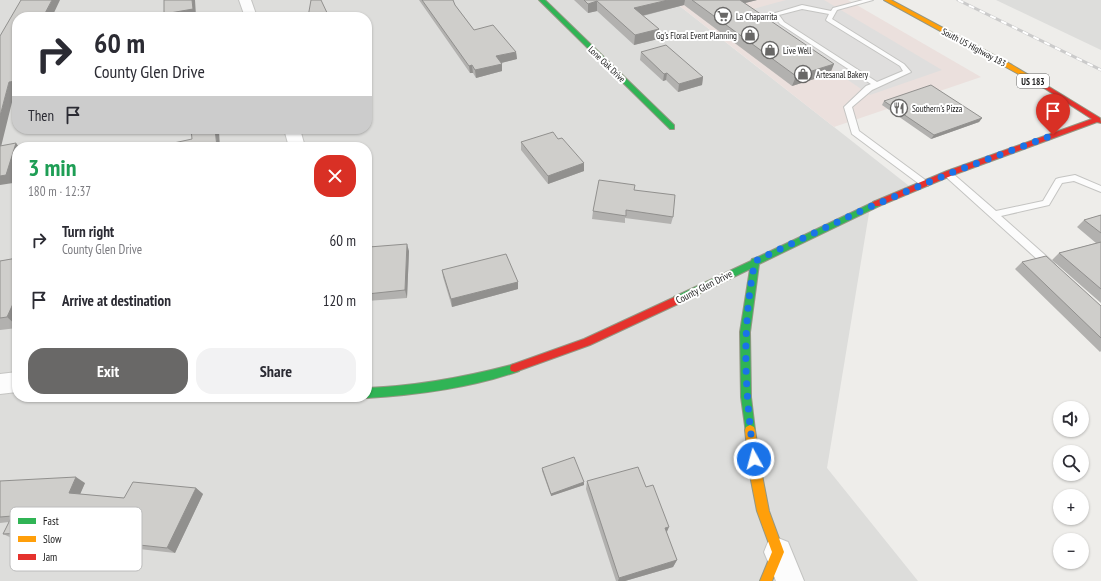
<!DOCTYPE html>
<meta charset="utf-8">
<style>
:root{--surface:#fff;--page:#f2f2f3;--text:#2b2b33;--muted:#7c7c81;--accent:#696867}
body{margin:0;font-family:"PT Sans Narrow",sans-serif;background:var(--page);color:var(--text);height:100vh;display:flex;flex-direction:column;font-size:15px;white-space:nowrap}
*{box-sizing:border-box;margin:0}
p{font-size:13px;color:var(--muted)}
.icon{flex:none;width:22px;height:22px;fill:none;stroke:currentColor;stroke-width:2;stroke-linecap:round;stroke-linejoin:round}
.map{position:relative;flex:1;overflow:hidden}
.panel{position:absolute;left:12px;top:142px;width:360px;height:260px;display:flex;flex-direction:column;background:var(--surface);border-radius:16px;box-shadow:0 1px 3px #0004}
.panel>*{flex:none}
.banner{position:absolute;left:12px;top:12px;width:360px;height:122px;border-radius:16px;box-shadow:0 1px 3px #0004;background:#fff;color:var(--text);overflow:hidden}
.fabs{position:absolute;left:1053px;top:401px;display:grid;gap:8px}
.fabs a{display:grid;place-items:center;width:36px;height:36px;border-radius:50%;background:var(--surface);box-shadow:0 1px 3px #0004;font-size:20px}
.pin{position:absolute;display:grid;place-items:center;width:34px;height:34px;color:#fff;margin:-41px -17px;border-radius:50% 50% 50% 0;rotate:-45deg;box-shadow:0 0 4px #0007}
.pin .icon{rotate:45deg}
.me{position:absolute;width:44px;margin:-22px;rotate:353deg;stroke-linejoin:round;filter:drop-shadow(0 0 3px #0008)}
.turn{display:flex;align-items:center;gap:14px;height:84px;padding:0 16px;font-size:18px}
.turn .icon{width:52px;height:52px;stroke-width:2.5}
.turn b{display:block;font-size:28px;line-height:34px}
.then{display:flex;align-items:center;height:38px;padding:0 16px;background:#0003;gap:8px;font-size:15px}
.round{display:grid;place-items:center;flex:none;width:42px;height:42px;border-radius:16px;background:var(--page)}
.headline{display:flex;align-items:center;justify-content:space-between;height:68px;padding:0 16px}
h1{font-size:24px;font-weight:700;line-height:30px;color:#1e9e55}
.button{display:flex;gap:8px;margin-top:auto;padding:8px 16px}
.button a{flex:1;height:46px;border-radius:16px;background:var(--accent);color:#fff;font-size:16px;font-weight:700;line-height:46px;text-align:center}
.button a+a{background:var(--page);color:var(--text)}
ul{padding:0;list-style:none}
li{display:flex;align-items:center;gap:12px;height:60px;padding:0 16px}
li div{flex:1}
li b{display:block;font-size:15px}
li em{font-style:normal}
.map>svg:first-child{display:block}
.residential{fill:#dddddb;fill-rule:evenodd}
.commercial{fill:#ebe0dd}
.parking{fill:#dfdedd}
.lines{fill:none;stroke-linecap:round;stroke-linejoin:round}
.lane-casing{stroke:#c4c4c2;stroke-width:2}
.street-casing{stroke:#c4c4c2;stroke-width:2}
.fast-casing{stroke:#949783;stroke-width:2}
.slow-casing{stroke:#949783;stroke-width:2}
.jam-casing{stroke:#949783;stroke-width:2}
.lane{fill:#fcfcfc;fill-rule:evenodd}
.street{fill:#fcfcfc;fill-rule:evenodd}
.fast{fill:#30b455;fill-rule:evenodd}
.slow{fill:#ff9f0a;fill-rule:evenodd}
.jam{fill:#e5322d;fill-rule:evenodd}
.rail-casing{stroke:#cbcbcb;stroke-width:3}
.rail{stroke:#fff;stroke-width:2;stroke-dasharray:6;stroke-linecap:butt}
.wall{fill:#b2b1af}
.shaded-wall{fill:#91908e}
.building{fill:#cfcecb;stroke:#91908e}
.route{stroke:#1a73e8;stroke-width:7;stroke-dasharray:0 12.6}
.labels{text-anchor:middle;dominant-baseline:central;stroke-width:4;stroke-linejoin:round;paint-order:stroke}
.far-poi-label{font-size:9px;fill:#212121;stroke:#fff;text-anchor:start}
.far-street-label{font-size:9px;fill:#212121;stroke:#fff}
.shield{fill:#fff;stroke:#646464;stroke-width:1}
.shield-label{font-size:9px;font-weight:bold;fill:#212121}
.street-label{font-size:10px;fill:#212121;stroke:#fff}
.key{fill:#fff;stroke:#bcbcbc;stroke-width:1}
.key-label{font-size:11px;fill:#212121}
</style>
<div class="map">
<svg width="1101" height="581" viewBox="0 0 1101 581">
<rect width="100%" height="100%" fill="#eeedea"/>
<path class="residential" d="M0 0H672L913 189 870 207 827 468 918 581H0ZM17 17H367V129H17ZM17 147H367V397H17Z
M996 0H1101V50Z"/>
<path class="commercial" d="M672 0H848L981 77 834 127Z"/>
<path class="parking" d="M786 0H824L942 70 870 95 746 11Z"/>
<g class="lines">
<g class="lane-casing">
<path id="lane" d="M863 0H873L837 10 832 19 904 64 911 72 872 90 852 107 859 131 928 182 929 184 928 186H922L852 134 844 107 866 86 871 84 780 24 772 14 802 5 831 11 833 8ZM802 9 829 14 826 20 827 21 900 66 903 71 877 82 784 22 779 15Z
M948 171 951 172 996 211 1043 201 1056 179 1059 178 1075 175 1101 186V192L1074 181 1062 183 1049 205 1001 216 1054 263 1056 266 1054 269H1048L945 176 944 174Z"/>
</g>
<g class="street-casing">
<path id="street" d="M239 0H251L257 17H245Z
M284 129H300L305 147H289Z
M17 372V392L0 394V374Z
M778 538 788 542 804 581H776L764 552 768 542Z"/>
</g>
<g class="fast-casing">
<path id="fast" d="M539 0H545L674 125V129H670Z
M876 201 880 204 879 206 759 264 750 332 751 397 755 430 754 433 750 435 746 433 741 397 740 332 750 269 680 303H674L672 300 674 297 751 261 752 259 756 258Z
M515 364 519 365 520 368 519 371C471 388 418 395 367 398L366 397H367V388C417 386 466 377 515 364Z"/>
</g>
<g class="slow-casing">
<path id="slow" d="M884 0H891L1012 65 1049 87 1044 88Z
M750 425 754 427 755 430 762 475 769 511 784 552 772 581H760L772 552 757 511 750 475 745 430 746 427Z"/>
</g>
<g class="jam-casing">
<path id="jam" d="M1046 85 1100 118 1101 123 1097 122 953 175 879 206H873L872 204 873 202 947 171 1092 119 1044 88V86Z
M677 296 680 297 682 300 680 303 590 345 515 372 511 371 510 368 511 365 584 339Z"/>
</g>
<use href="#lane" class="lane"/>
<use href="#street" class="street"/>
<use href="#fast" class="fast"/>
<use href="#slow" class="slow"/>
<use href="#jam" class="jam"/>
<g class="rail-casing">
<path id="rail" d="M958 0 1101 70"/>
</g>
<use href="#rail" class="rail"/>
</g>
<path class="wall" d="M419 0H453L455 5 474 30 516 52 517 59 501 63 502 64V71L476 78 473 73H470Z
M574 0H757L745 3 830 74 792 86 684 5 643 16 658 39 634 45 597 11 588 13Z
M641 52 703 77 702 85 678 92 666 80 663 81 640 60Z
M884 101 982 118 979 122 931 139 882 105Z
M558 139 584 163V171L548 184 521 150V142Z
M634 190 673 217 671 224 625 218V223L592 219 593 211Z
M1101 215V303L1052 260 1059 253 1096 243 1077 227 1084 220Z
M367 241 372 247 409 251 407 298 367 301Z
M17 258V328L0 330V261Z
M1022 262 1101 306V351L1100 352 1015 269Z
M442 270 518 282V289L452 307 443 277Z
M542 468 584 485 551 496 542 471Z
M0 481 85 483 80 494 124 498 196 488 203 494 175 553 85 543 75 538 77 536 14 539 3 534 9 522 0 523Z
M587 481 646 487 666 532 677 560 673 567 625 581H616L586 489Z"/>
<path class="shaded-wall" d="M52 0H60L52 17H43Z
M192 0H195L196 16 187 17H166L164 14Z
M668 0H685L684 5 633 18 634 8Z
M734 0H757L733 6Z
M597 1V11L588 13V4Z
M659 29 658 39 634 45 635 35Z
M516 52 517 59 497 64 496 56Z
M502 64V71L476 78 475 70Z
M834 64 830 74 792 86 796 76Z
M472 65 473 73H470L469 66Z
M667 73 666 80 663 81 664 74Z
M703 77 702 85 678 92 679 84Z
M17 80V90H15L0 151V116L9 82Z
M982 118 979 122 931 139 934 135Z
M215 129H228V130L219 132 220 147H217Z
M16 143 19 147H17V170L13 183 0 185V176Z
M584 163V171L548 184V176Z
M370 241 372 248 369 247Z
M407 244 409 251 407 298 405 290Z
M518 282V289L452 307 451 299Z
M17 295V326L7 317Z
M76 477 85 483 78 499 69 493Z
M584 482V485L551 496V494Z
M196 488 203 494 175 553 167 548Z
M669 527 666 534 665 528Z
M677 560 673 567 625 581H618L619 578Z"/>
<path class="building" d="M21 0H52L43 17H17V80L16 81 9 82 0 116V36Z
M164 0H192L193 9 164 14Z
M311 0H321L329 17H308Z
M422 0H453L455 5 474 30 493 25 516 52 496 56 502 64 475 70 472 65 469 66Z
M584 0H668L634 8 659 29 635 35 597 1 588 4Z
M692 0H740L834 64 796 76Z
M666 45 703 77 679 84 667 73 664 74 641 52Z
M931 85 982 118 934 135 884 101Z
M191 129H215L217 147H160V146L192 139Z
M553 132 558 139 562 138 584 163 548 176 521 142Z
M16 143 6 175 0 176V146Z
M599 180 635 185 634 190 675 195 673 217 626 210V216L593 211Z
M1101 215V233L1084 220Z
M367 241H370L369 247 407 244 405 290 367 294Z
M1101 242V289L1059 253Z
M506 254 518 282 451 299 442 270Z
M1046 256 1101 306V338L1022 262Z
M17 258V295L7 317 0 318V261Z
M574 457 584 482 551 494 542 468Z
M638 467 646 487 653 485 669 527 665 528 677 560 619 578 587 481Z
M76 477 69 493 124 498 133 482 196 488 167 548 75 538 80 530 3 534 12 516 0 517V481Z"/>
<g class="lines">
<path class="route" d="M754 459C745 390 741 331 755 261L865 209 948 174 1053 135"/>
</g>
<defs>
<g id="supermarket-ring" transform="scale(0.9)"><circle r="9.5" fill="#fff" stroke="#696867" stroke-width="1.5"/><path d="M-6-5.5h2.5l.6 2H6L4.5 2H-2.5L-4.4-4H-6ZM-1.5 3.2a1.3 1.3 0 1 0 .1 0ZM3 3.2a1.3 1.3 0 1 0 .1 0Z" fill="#696867"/></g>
<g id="shop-ring" transform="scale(0.9)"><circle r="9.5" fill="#fff" stroke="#696867" stroke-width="1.5"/><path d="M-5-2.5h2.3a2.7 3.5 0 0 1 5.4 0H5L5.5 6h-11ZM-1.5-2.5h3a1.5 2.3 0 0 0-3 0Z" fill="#696867"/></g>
<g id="restaurant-ring" transform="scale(0.9)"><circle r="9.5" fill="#fff" stroke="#696867" stroke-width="1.5"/><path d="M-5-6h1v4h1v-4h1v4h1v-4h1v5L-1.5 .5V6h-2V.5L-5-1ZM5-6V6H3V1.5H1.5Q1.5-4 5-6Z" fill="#696867"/></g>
</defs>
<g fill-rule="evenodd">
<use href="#supermarket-ring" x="723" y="16"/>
<use href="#shop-ring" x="750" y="35"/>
<use href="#shop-ring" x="770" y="50"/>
<use href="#shop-ring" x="803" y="74"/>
<use href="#restaurant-ring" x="899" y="108"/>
</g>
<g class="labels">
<g class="far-poi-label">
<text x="736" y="16">La Chaparrita</text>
<text x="737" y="35" text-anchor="end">Gg's Floral Event Planning</text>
<text x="783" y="50">Live Well</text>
<text x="816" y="74">Artesanal Bakery</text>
<text x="912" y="108">Southern's Pizza</text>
</g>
<g class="far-street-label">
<text transform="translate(974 47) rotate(28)">South US Highway 183</text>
<text transform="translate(607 64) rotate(44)">Lone Oak Drive</text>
</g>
<rect class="shield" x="1017" y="74" width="32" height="14" rx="3"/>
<g class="shield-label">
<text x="1033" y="81">US 183</text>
</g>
<g class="street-label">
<text transform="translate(704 287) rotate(-27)">County Glen Drive</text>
</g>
</g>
<rect x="10" y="507" width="132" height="64" rx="6" class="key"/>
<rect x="18" y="518" width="18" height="6" fill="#30b455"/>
<rect x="18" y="536" width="18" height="6" fill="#ff9f0a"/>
<rect x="18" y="554" width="18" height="6" fill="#e5322d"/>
<g class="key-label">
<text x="43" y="525">Fast</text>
<text x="43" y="543">Slow</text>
<text x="43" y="561">Jam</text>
</g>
</svg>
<div class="fabs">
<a><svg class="icon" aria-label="sound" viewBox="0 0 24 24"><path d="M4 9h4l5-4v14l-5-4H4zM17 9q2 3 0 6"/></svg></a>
<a><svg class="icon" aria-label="search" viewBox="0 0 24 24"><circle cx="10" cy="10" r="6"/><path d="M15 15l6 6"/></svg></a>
<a>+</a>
<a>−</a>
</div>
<div class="pin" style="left:1053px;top:135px;background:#d93025"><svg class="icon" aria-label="arrive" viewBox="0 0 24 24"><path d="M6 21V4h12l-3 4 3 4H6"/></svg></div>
<svg class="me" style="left:754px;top:459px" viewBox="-20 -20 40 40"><circle r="17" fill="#1a73e8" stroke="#fff" stroke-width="3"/><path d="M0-11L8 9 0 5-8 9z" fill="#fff"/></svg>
<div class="banner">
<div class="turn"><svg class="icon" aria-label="right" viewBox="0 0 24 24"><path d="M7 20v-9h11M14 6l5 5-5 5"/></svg><div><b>60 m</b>County Glen Drive</div></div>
<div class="then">Then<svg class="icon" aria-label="arrive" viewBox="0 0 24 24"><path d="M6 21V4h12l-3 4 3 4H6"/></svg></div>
</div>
<section class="panel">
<div class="headline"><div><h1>3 min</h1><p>180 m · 12:37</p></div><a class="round" style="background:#d93025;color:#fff"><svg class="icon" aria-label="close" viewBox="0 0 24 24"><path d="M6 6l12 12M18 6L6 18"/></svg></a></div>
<ul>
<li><svg class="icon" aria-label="right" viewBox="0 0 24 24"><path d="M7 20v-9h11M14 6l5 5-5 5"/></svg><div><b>Turn right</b><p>County Glen Drive</p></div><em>60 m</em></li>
<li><svg class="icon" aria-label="arrive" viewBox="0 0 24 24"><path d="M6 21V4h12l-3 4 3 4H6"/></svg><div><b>Arrive at destination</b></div><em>120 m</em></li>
</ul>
<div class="button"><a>Exit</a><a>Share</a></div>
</section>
</div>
